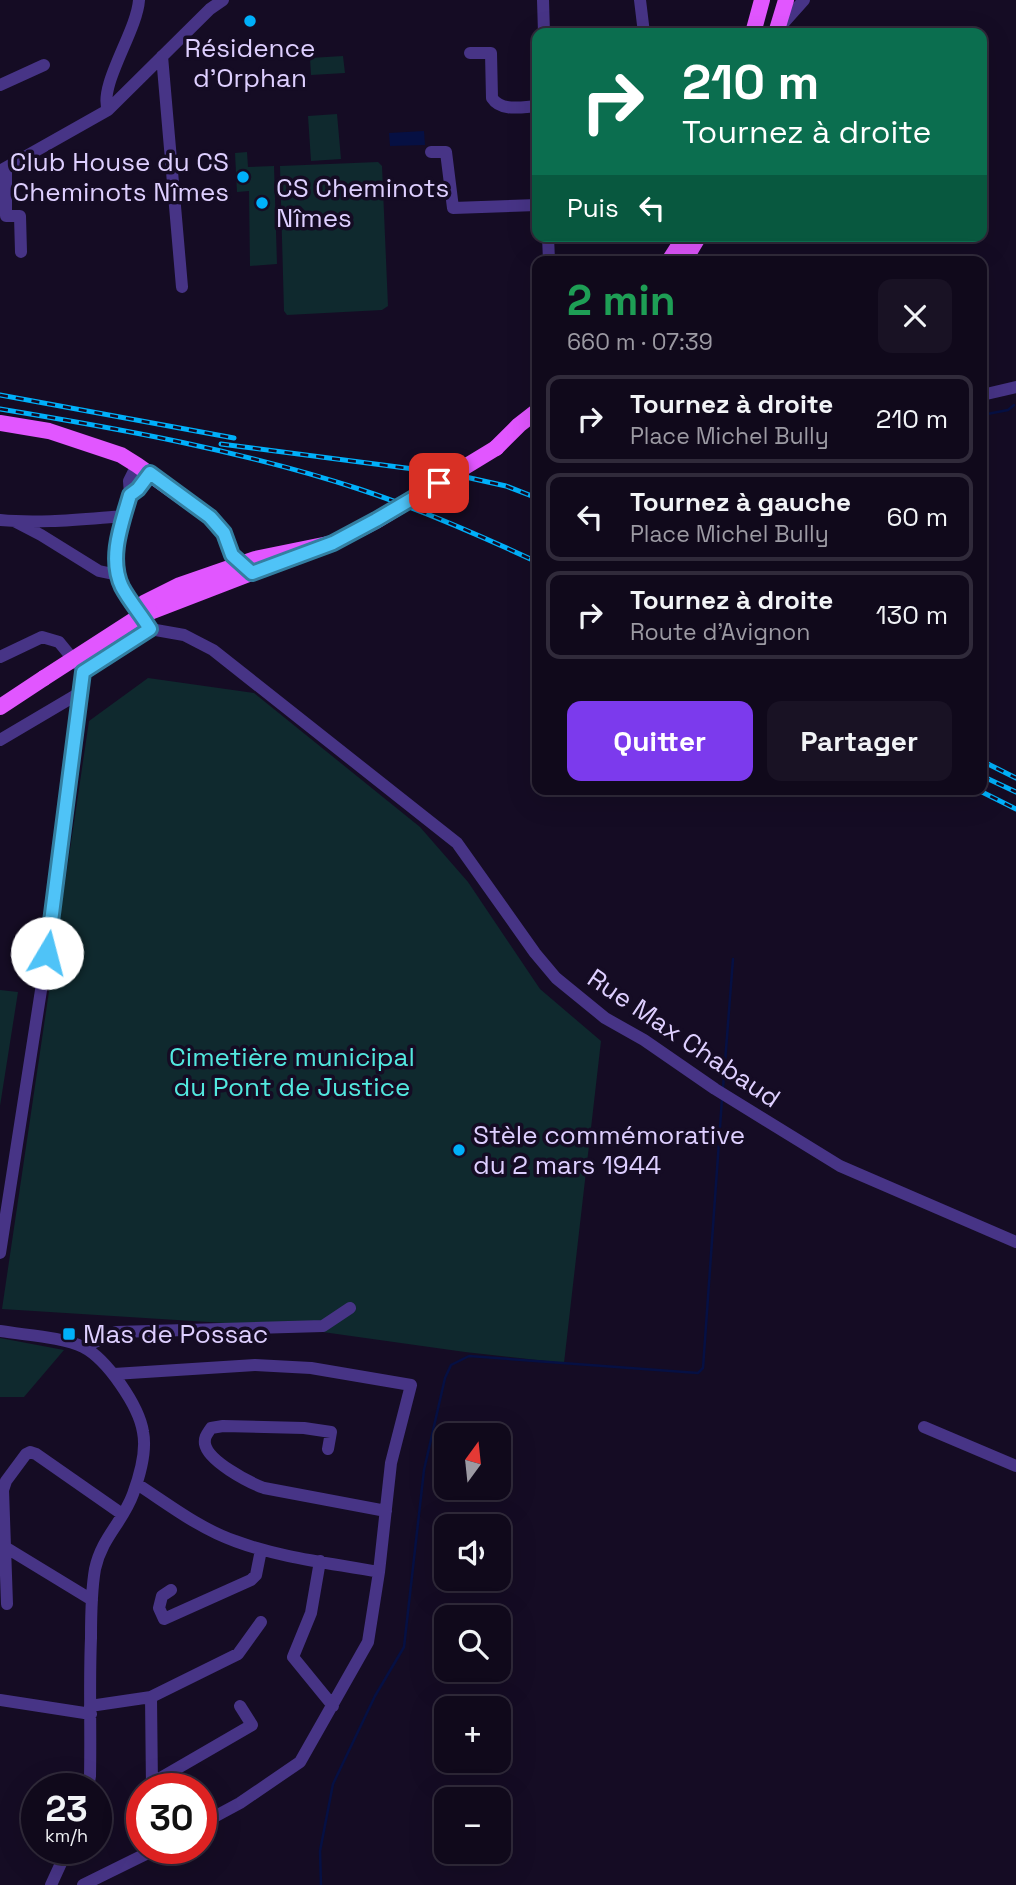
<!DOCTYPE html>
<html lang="fr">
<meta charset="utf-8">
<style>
:root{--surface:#10091b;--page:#191224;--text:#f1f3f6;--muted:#9c9aa3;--line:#302a3a;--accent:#7c3aed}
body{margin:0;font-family:"Space Grotesk",sans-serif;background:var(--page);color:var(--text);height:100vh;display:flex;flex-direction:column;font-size:26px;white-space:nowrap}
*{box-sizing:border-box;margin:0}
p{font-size:23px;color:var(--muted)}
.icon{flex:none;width:38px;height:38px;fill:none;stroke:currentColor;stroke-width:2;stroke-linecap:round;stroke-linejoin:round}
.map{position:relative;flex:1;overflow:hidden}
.sheet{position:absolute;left:532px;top:256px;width:455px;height:539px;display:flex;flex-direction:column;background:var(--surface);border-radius:14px;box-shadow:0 7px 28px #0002,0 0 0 2px var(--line)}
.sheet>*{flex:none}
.top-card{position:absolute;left:532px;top:28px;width:455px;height:214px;border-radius:14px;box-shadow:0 7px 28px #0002,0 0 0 2px var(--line);background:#0b6e4f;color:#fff;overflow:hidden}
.needle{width:46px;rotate:15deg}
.tools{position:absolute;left:434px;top:1423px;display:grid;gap:14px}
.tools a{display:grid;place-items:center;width:77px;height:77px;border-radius:14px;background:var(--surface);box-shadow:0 7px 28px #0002,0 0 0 2px var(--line);font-size:35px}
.speed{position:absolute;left:21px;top:1773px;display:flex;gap:14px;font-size:35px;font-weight:700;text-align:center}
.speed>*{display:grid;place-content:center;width:91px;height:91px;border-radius:50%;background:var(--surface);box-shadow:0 7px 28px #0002,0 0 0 2px var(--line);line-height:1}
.speed small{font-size:18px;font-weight:400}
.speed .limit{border:10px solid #d22;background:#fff;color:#111}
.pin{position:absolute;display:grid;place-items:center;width:60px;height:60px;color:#fff;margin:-30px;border-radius:14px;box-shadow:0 4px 10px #0006}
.me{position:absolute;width:77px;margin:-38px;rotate:8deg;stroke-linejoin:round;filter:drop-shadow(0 0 5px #0008)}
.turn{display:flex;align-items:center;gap:24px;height:147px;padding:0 35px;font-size:32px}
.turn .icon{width:91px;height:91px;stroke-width:2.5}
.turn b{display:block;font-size:49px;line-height:60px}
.then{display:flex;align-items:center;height:66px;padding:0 35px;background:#0003;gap:14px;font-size:26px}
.round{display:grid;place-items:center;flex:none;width:74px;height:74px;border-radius:14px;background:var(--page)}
.overview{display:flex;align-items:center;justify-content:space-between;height:119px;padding:0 35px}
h1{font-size:42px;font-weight:700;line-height:52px;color:#1e9e55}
.primary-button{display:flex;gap:14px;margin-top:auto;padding:14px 35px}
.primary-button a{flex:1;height:80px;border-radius:14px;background:var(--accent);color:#fff;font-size:28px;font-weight:700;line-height:80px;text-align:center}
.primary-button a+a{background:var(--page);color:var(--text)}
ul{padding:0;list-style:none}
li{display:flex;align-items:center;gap:21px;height:88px;margin:0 14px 10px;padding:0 21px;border:4px solid var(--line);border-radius:14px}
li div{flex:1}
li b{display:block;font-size:26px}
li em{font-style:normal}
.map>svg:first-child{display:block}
.green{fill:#0f292e}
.water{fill:#061043}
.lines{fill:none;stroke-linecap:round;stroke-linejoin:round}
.stream{stroke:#061043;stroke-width:2.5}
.minor{stroke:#473486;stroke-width:12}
.major{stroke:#e156ff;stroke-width:16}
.rail-casing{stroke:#00b0fa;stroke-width:5}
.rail{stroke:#150c24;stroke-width:2.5;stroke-dasharray:8;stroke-linecap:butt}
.major-bridge{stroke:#e156ff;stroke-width:16}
.route-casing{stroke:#337fa1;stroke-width:18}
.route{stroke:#4fc3f7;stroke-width:12}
.poi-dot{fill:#00b0fa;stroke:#150c24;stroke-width:2.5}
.labels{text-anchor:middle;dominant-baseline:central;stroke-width:7;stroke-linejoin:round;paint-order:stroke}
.poi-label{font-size:26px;fill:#decfff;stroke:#150c24;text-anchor:start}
.street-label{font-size:26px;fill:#decfff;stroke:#150c24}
.park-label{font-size:26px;fill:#52e8df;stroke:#150c24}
</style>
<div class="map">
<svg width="1016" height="1885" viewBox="0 0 1016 1885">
<rect width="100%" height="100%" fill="#150c24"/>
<path class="green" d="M343 56 345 73 311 75 310 58Z
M337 114 341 159 311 161 308 116Z
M247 152 248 167 274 166 277 264 250 266 249 191 237 192 235 153Z
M378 162 382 166 388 306 382 310 287 315 284 311 280 166Z
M148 678 254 693 420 827 468 882 540 989 601 1041 564 1363 465 1352 287 1327 2 1309 89 721Z
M0 990 18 992 0 1106Z
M0 1338 64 1350 24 1397H0Z"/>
<path class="water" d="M424 131 425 145 390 146 389 133Z"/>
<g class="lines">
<path class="stream" d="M982 415 1008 410 1014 405
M723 1088 733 959
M321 1885 320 1851 333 1784 375 1696 404 1647 424 1470 445 1378 451 1365 469 1356 698 1373 703 1368 722 1099"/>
<path class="minor" d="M543 0 544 33
M640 0 644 33
M779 28 804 0
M470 53H491L492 98C501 112 522 107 537 106
M162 56 182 287
M0 85 44 65
M108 110C98 86 137 31 139 0
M431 152H446L453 208 537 205
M6 168V216H20L21 252
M0 171 108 110 210 9 223 0
M548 236 549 261
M982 395 1016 387
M137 465 129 481 130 495 116 552 118 575 123 589 145 621
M130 495 138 489 150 473
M0 520C40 524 83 519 124 516
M16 522 41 535 99 571 118 575
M150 629 184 635 213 650 457 843 535 953 556 978 605 1018 644 1040 715 1089 840 1166 1016 1242
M0 657 42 637 59 642 77 664
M84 672 150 629
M0 740 83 691
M0 1253 44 971 84 672
M0 1331C23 1335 64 1337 83 1347 107 1359 139 1406 143 1432 147 1452 140 1475 133 1494 123 1522 102 1537 95 1569 91 1592 91 1615 91 1638 89 1684 91 1730 90 1776L88 1788
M84 1347 116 1332 323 1326 350 1308
M114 1374 255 1365 311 1368 411 1385 391 1463 379 1572 368 1642 300 1762 240 1803 201 1824
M924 1427 1016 1466
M328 1449 331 1432 304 1428 223 1426 211 1428C207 1434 204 1437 205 1444 208 1461 248 1482 264 1488L386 1511
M137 1484C168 1504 200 1529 235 1541 281 1558 331 1563 379 1572
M5 1547 92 1600
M320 1561 311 1613 293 1657 333 1706
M171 1590 162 1596 159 1608 164 1619 251 1580 256 1575 261 1550
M7 1604 3 1490 6 1481 26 1454 30 1452 36 1454 122 1514
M151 1697 152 1787
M0 1700 91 1714
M90 1706 151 1697 238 1654 261 1622
M152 1783 252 1725 240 1706
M51 1885 68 1848
M83 1885 158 1848"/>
<path class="major" d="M753 33 762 0
M776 33 786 0
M669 261 685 236
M684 261 699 236
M0 423 49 431 121 455 137 465 210 517 224 533 232 555 252 573
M496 448 519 425 537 411
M144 603 180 585 255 559 333 543
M150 612 259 570
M0 707 44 678"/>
<g class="rail-casing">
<path id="rail" d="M0 395 234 438
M0 409C121 429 243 451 359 489 420 509 479 535 537 562
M221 444 452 474 506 486 537 498
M982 761 1016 778
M982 776 1016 792
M976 789 1016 809"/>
</g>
<use href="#rail" class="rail"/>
<path class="major-bridge" d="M333 543 376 521 496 448
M44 678 137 618 150 612"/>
</g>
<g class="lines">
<g class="route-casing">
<path id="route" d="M47 953 83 672 150 629C141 614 130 602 122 587 108 558 122 523 130 495L138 489 150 473 210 517 224 533 232 555 252 573 333 543 376 520 439 483"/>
</g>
<use href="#route" class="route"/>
</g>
<g class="poi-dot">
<circle cx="250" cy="21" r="7"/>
<circle cx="243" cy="177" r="7"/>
<circle cx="262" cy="203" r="7"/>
<circle cx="459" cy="1150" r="7"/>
<rect x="62" y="1327" width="14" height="14" rx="3.5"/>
</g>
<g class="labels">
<g class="poi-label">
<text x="250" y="48" text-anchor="middle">Résidence<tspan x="250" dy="30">d'Orphan</tspan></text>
<text x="229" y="162" text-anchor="end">Club House du CS<tspan x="229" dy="30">Cheminots Nîmes</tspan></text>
<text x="276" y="188">CS Cheminots<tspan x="276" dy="30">Nîmes</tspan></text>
<text x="473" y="1135">Stèle commémorative<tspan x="473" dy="30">du 2 mars 1944</tspan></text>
<text x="83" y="1334">Mas de Possac</text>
</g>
<g class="street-label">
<text transform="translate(684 1038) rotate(34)">Rue Max Chabaud</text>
</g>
<g class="park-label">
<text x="292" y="1057">Cimetière municipal<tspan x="292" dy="30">du Pont de Justice</tspan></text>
</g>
</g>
</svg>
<div class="tools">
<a><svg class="needle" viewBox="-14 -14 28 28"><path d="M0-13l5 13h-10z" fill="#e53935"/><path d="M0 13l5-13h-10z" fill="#9c9aa3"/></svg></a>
<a><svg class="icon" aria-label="sound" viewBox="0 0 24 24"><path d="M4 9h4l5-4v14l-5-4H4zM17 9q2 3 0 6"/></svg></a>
<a><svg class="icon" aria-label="search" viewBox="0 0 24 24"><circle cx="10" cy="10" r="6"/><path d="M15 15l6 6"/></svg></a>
<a>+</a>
<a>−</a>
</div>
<div class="speed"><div>23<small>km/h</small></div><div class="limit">30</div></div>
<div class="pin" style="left:439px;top:483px;background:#d93025"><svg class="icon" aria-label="arrive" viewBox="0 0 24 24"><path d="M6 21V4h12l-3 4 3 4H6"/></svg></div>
<svg class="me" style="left:47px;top:953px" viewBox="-20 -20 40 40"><circle r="19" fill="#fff"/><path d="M0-13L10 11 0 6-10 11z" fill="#4fc3f7"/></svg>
<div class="top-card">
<div class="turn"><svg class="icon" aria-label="right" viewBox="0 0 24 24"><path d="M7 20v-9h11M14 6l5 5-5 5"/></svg><div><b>210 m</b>Tournez à droite</div></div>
<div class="then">Puis<svg class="icon" aria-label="left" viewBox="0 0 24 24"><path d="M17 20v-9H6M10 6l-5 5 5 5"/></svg></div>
</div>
<section class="sheet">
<div class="overview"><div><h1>2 min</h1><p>660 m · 07:39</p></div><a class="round"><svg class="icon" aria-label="close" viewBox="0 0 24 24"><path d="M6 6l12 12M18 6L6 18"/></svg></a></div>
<ul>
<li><svg class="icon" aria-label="right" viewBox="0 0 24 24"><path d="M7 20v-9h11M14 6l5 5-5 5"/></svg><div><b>Tournez à droite</b><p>Place Michel Bully</p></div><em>210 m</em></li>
<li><svg class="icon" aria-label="left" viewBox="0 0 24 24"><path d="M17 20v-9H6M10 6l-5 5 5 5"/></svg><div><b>Tournez à gauche</b><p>Place Michel Bully</p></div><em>60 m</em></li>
<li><svg class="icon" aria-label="right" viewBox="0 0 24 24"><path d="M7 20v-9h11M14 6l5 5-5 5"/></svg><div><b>Tournez à droite</b><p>Route d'Avignon</p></div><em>130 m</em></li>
</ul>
<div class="primary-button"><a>Quitter</a><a>Partager</a></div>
</section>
</div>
